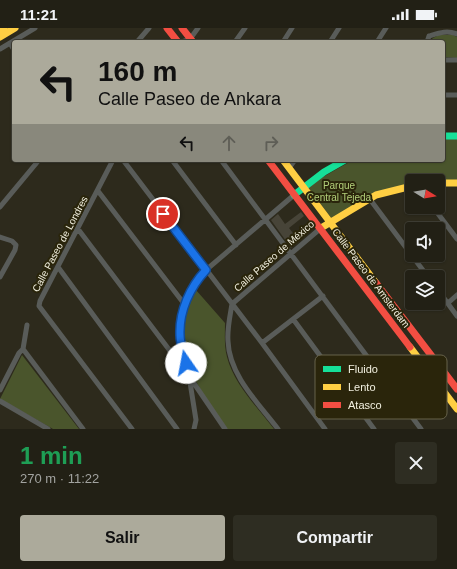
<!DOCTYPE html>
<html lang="es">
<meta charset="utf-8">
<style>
:root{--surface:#222015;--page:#2e2d22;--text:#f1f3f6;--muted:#a2a3a0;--line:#3f3e34;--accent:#acaa9b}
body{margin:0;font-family:Helvetica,sans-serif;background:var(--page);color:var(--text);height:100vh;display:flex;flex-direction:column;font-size:15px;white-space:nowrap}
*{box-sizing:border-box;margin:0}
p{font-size:13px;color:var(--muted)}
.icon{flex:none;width:22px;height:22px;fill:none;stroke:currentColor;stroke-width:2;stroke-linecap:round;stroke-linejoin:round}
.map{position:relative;height:401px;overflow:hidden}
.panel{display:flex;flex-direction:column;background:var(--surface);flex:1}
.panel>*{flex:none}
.hud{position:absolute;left:12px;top:12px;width:433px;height:122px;border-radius:4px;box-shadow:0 1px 3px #0004,0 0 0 1px var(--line);background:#acaa9b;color:#111;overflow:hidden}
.needle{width:26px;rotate:101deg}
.controls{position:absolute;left:405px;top:146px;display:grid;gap:8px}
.controls a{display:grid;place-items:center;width:40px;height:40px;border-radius:4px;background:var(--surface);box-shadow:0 1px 3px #0004,0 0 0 1px var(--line);font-size:20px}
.pin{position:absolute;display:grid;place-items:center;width:34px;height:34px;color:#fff;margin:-17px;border:2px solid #fff;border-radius:50%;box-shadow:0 1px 4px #0007}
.me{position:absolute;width:44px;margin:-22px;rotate:348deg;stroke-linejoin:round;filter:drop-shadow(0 0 3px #0008)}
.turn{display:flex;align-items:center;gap:14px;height:84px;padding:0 20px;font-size:18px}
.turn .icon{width:52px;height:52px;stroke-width:2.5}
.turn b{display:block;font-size:28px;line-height:34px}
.lanes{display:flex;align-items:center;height:38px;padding:0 20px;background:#0003;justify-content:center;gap:20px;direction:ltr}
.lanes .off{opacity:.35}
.round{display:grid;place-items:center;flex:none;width:42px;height:42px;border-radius:4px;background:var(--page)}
.head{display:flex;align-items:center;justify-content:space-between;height:68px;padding:0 20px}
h1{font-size:24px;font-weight:700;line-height:30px;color:#1e9e55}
.primary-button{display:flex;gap:8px;margin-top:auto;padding:8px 20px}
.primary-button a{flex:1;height:46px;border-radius:4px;background:var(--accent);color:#111;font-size:16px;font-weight:700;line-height:46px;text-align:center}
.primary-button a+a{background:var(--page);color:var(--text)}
.status{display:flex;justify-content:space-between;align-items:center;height:28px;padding:0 20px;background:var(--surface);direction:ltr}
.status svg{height:11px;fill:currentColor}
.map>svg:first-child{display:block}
.green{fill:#4a552c}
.building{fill:#474438}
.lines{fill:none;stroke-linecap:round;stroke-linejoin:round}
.street{stroke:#595c59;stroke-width:5}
.fast{stroke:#16e098;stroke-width:7}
.slow{stroke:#ffcf43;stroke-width:7}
.jam{stroke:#f24e42;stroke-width:7}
.route-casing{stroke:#114b97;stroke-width:10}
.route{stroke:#1a73e8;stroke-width:7}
.labels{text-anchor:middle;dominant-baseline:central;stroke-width:4;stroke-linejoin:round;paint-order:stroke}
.park-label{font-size:10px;fill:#b2cf79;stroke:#2a250b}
.street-label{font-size:10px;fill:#f1efdf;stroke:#2a250b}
.key{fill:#2a250b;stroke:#66624b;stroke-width:1}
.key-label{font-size:11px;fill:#f1efdf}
</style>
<div class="status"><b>11:21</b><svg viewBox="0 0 49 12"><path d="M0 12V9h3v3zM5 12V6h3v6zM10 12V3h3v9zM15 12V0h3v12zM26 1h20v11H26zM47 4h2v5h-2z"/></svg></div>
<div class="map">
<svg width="457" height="401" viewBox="0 0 457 401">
<rect width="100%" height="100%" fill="#2d2a1c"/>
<path class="green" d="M439 7H453L457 9V30L443 29V14L430 13 433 10Z
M443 109H457V153H412V155L370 167 332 191 307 158 353 132H443Z
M196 262 225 295C225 306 224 318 227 329 234 356 257 379 274 401H227C198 360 162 311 196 262Z
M22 327 79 401H53L0 371Z"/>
<path class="building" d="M301 184 304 188 289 200 299 213 291 220 271 192 278 186 285 196Z"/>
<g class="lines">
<path class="street" d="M137 14 149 0
M181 14 190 11 198 0
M235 14 245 0
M283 14 292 0
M330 14 339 0
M377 14 386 0
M427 14 429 8C439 5 447 2 457 6
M10 15 14 22
M0 21 35 0
M443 32H457
M443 67H457
M113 132 40 273 39 278 132 401
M123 132 262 315 325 401
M172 132 236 217
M221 132 421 401
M289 140 295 132
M98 163 185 277
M369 170 428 249
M0 179 39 132
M433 179 457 211
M78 201 189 348 196 392 194 401
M0 209 12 213 16 217 15 222 0 249
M58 239 177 401
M438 262 457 288
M448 275 457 267
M293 291 374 401
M262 315 323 268
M23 321 83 401
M0 362 19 325 23 321 27 297
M0 373 48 401
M225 401 189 348 180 309 181 295 185 277 192 260 206 242 294 167
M278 401C259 376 229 347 228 313 227 301 230 288 232 276L321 200"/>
<path class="fast" d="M443 108H457
M294 167 324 144 345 132"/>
<path class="slow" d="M0 2 4 0
M0 9 15 0
M283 132 376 255
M438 155H457
M321 200 376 167 412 158
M410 319 457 381"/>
<path class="jam" d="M167 0 178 14
M182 0 193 14
M268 132 410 319
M376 255 457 361"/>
</g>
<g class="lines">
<g class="route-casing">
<path id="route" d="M163 186 206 242C190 259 179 283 180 307 180 316 184 326 186 335"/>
</g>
<use href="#route" class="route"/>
</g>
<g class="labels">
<g class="park-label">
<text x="339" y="157">Parque<tspan x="339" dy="12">Central Tejeda</tspan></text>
</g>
<g class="street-label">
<text transform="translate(60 216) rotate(-62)">Calle Paseo de Londres</text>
<text transform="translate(274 228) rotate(-41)">Calle Paseo de México</text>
<text transform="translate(371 250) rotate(53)">Calle Paseo de Amsterdam</text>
</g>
</g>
<rect x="315" y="327" width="132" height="64" rx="6" class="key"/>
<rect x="323" y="338" width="18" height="6" fill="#16e098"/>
<rect x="323" y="356" width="18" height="6" fill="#ffcf43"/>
<rect x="323" y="374" width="18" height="6" fill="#f24e42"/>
<g class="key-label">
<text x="348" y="345">Fluido</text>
<text x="348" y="363">Lento</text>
<text x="348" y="381">Atasco</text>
</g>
</svg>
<div class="controls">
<a><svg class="needle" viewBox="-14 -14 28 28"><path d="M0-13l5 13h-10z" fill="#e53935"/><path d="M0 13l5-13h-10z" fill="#a2a3a0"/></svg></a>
<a><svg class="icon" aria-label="sound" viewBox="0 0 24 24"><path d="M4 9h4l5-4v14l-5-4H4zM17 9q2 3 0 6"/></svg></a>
<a><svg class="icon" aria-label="layers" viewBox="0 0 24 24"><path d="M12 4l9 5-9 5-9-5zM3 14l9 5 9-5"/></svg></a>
</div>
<div class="pin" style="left:163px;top:186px;background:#d93025"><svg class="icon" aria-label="arrive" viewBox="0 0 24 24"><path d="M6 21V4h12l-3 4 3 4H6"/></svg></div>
<svg class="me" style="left:186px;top:335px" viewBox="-20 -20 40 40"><circle r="19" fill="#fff"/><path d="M0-13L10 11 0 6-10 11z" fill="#1a73e8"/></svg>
<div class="hud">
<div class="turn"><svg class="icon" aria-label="left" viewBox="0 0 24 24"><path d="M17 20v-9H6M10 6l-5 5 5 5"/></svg><div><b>160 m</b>Calle Paseo de Ankara</div></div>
<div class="lanes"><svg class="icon" aria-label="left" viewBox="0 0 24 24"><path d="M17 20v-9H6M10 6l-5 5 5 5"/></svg><svg class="icon off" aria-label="ahead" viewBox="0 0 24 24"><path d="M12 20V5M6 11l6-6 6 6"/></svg><svg class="icon off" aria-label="right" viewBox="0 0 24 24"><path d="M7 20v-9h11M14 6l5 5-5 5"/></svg></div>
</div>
</div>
<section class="panel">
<div class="head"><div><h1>1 min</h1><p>270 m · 11:22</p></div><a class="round"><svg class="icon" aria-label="close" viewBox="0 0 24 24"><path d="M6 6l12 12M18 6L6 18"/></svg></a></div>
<div class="primary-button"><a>Salir</a><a>Compartir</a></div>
</section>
